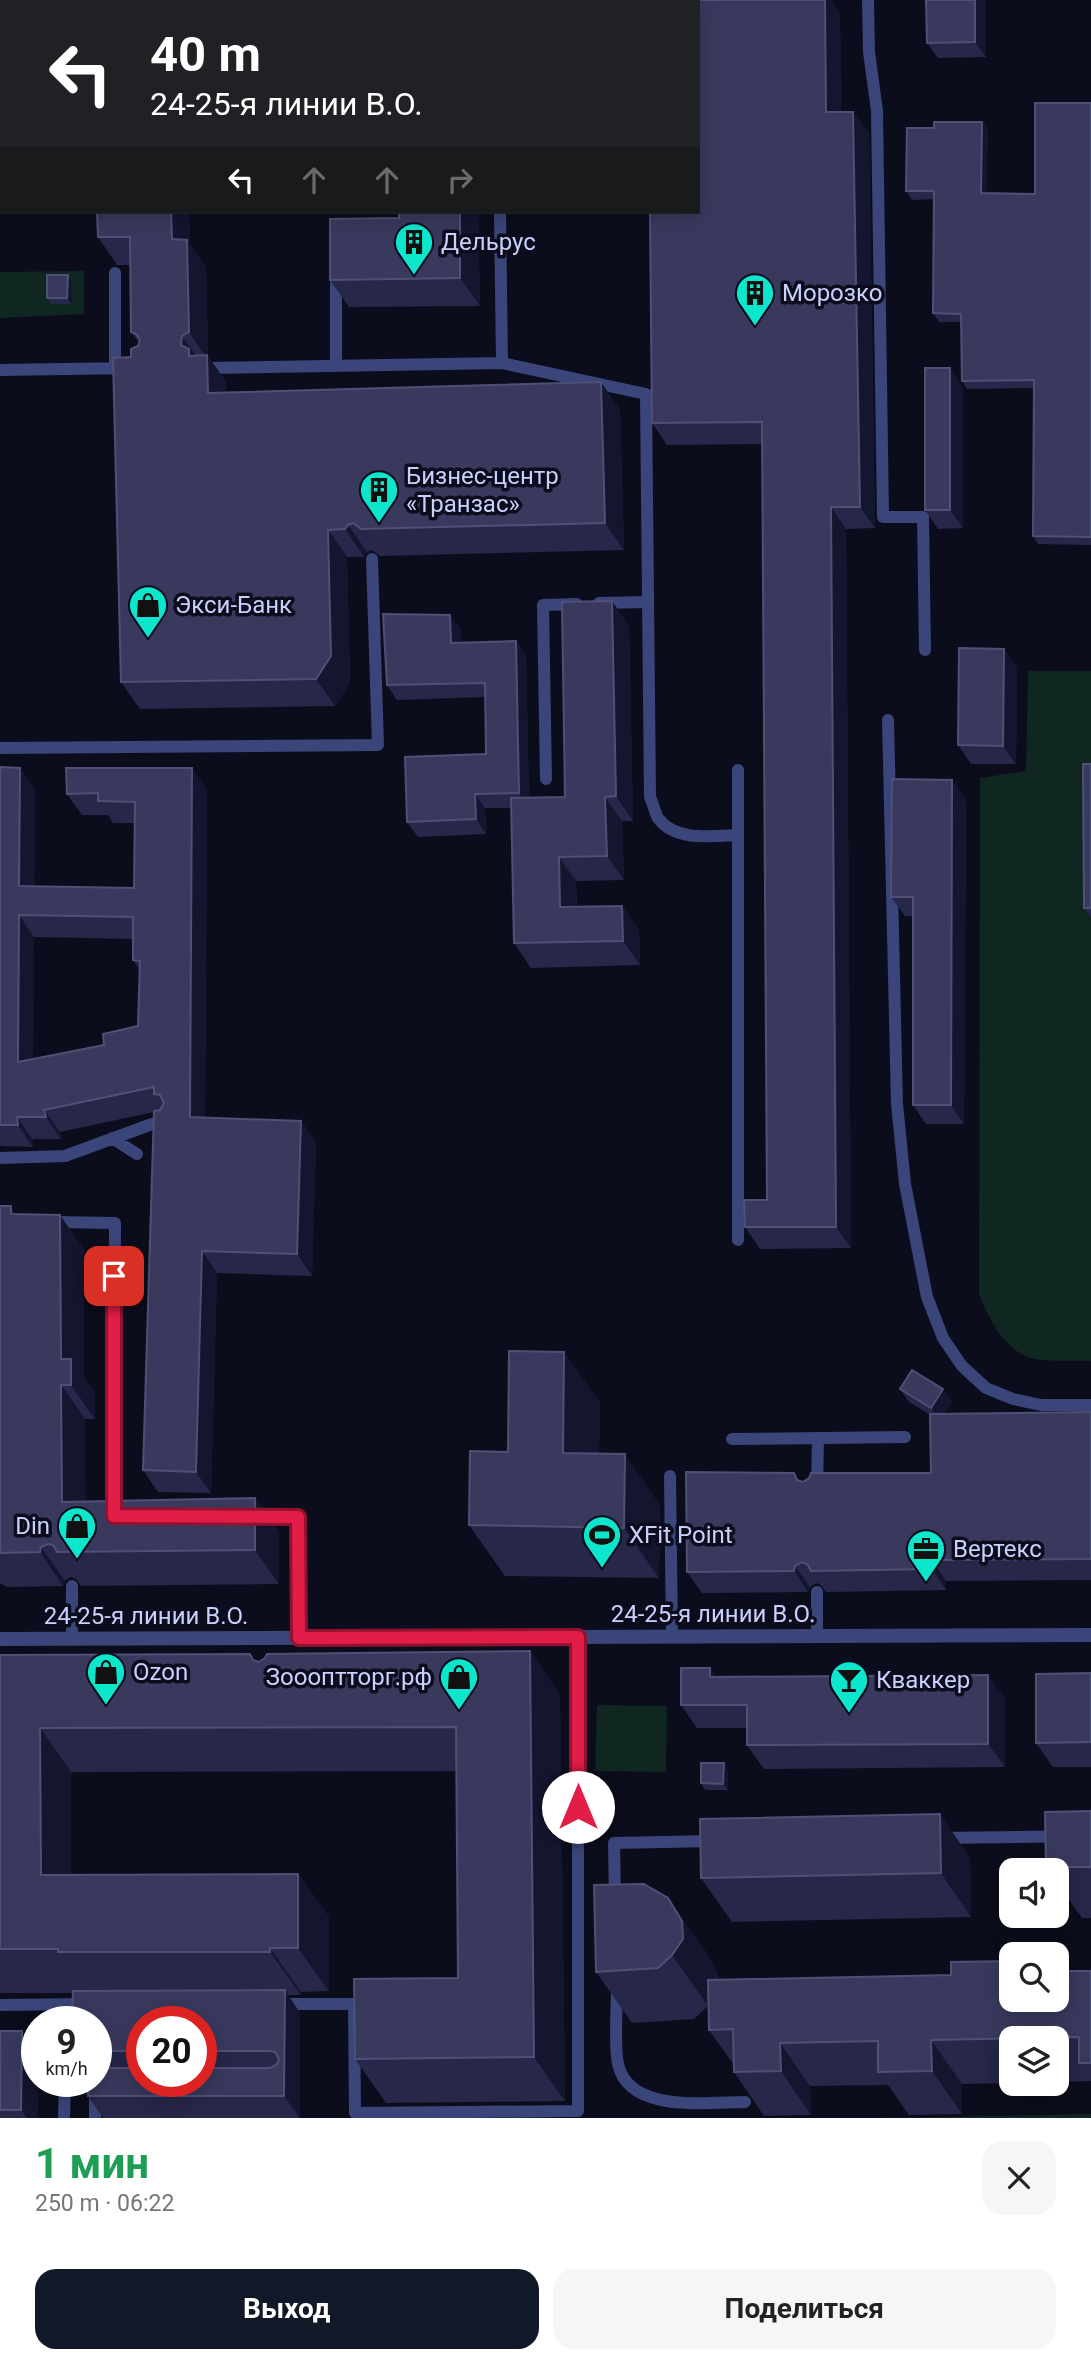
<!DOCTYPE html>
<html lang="ru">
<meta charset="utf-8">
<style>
:root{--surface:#fff;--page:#f6f6f6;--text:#222;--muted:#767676;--accent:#111827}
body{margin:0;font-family:Roboto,sans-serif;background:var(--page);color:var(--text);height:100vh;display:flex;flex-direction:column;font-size:26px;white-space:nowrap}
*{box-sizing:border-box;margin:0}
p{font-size:23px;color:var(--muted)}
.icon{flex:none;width:38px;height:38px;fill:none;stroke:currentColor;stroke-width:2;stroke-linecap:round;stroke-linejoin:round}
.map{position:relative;height:2118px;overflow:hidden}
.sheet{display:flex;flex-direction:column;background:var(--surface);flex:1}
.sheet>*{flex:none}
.hud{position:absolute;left:0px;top:0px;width:700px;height:214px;box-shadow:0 4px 18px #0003;background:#202124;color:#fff;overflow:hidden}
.buttons{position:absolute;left:999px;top:1858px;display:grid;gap:14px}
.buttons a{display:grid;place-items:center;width:70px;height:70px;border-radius:14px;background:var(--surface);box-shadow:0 4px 18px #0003;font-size:35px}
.speed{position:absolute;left:21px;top:2006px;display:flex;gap:14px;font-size:35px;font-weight:700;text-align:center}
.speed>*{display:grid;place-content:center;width:91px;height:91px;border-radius:50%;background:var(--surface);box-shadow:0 4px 18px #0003;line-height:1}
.speed small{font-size:18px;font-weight:400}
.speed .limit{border:10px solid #d22;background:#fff;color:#111}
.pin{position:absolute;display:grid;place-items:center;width:60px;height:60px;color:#fff;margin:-30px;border-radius:14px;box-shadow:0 4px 10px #0006}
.me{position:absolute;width:77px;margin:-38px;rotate:0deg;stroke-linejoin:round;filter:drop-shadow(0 0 5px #0008)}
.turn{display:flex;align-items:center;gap:24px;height:147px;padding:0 35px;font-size:32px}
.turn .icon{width:91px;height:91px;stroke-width:2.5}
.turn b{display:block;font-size:49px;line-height:60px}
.lanes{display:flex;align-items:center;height:66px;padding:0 35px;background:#0003;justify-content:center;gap:35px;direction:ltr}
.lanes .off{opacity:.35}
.round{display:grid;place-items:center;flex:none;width:74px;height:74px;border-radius:21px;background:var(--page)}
.head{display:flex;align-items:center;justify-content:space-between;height:119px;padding:0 35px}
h1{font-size:42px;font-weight:700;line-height:52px;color:#1e9e55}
.primary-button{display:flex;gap:14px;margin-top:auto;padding:14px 35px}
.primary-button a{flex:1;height:80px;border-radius:21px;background:var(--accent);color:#fff;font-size:28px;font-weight:700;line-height:80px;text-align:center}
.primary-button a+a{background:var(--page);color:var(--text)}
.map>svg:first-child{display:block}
.green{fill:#102620}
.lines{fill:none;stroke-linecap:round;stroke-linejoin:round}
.service{stroke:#3a4579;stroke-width:12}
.minor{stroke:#3a4579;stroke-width:14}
.wall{fill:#262749;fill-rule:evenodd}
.shaded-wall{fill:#14152f}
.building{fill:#38395d;stroke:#4f5076;stroke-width:2;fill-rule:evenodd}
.route-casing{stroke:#92132f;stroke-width:18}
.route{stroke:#e11d48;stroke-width:12}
.labels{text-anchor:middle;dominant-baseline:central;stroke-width:7;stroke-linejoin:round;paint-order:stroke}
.poi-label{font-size:24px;fill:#cacffc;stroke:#0c0d1c;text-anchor:start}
.street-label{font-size:24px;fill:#cacffc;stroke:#0c0d1c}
</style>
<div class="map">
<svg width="1091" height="2118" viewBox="0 0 1091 2118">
<rect width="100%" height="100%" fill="#0c0d1c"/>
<path class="green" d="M84 271V314L0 318V272Z
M1028 671H1091V1361C1073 1360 1052 1362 1035 1359 1004 1352 990 1320 979 1294L980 778 1026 771Z
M597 1705 667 1706 666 1772 595 1771Z
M1091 2114V2118H879Z"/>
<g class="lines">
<path class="service" d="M498 0V2
M868 0 869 52 877 111 883 517H923L925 650
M115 273V369
M336 275V366
M502 363 646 394 650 797C653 803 655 813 658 818 675 842 713 836 737 835
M208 368 502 363 500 212
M0 370 129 368
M599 603 648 602
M888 720 897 1104 905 1184 927 1297 943 1338 962 1366 986 1388 1013 1399 1041 1405H1091
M0 748 378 745 372 559
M738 770V1240
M546 779 543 605 577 604
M112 1138 137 1154
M0 1158 65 1156 152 1124H169
M51 1222 115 1223 114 1516
M732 1439 905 1437
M670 1476 672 1636
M817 1490 818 1438
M254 1517H297L299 1638
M817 1636V1592
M72 1639V1586
M939 1838 1091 1836
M615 1899 614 1843 714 1841
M617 1987C617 2008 614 2046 618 2064 629 2114 708 2102 745 2102
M280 2004H354L355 2113 578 2111V1637
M0 2005 87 2004
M0 2039H37
M65 2082H103
M64 2118 65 2081
M95 2118V2090"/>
<path class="minor" d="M0 1639 1091 1635"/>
</g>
<path class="wall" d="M647 0H831L840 13 841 112H853L869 133 875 528 846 529 851 1248 760 1249 745 1227 767 1200 762 444 667 445 652 423Z
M986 0V57L938 58 927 43Z
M0 69H2V204H0Z
M1091 103V545L1038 544 1033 536 1034 388 967 389 962 381 961 322H939L933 313 934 199 912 200 906 191 934 128 982 122 988 130 986 193 1035 194Z
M189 212 190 244 206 267 208 356 226 382V392L620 410 624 550 380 556 372 550 367 552 364 557H347L350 683 335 706 140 709 121 682 131 357 139 343 131 332 130 265H117L98 237Z
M399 212H478L480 306 349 307 330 280 399 218Z
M68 275 72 281V304H51L47 298Z
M963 387V528L938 529 925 510Z
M629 625 633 821H622L624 880 576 881 577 907 622 906 639 930 640 965 531 968 514 943 511 808H485L486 834 418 837 407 822 486 754 485 697 397 700 387 685 461 629V643L516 641 526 656 529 798 565 797Z
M1004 649 1017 668 1016 764H971L958 745Z
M0 767 35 789 34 886 134 888 135 823H113L108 815H82L67 794 207 790 205 1118 301 1121 316 1142 312 1276 217 1273 211 1493 158 1492 143 1470 154 1112 60 1132 61 1139H32L33 1147 0 1146ZM34 937 133 939V960L140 971 138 1026 104 1045 33 1059Z
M966 799 964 1124H926L913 1105V916H905L891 897Z
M1084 908H1091V917Z
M0 1206 84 1249V1378L95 1392V1419H85V1501L255 1498 279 1532V1584L81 1586 76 1579 71 1577 65 1581 63 1586 7 1587 0 1583Z
M564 1352 600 1403 599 1453 660 1505 659 1578 505 1576 469 1525 508 1452Z
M900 1389H943L952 1402 944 1414 1091 1412V1580L946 1581V1590L826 1592 821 1585 816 1583 810 1587 808 1592 702 1593 687 1572 794 1473 799 1481 803 1482 931 1473 930 1415 909 1402Z
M530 1651 560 1695 565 2101 386 2103 355 2059 458 1978 456 1771 71 1772V1875L298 1874 329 1917V1991L301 1992V1995H288L300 2013V2118H103L88 2096 96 2081V2021L73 1993H0V1655L255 1661 259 1662ZM142 2021H201V2081H142Z
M1091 1673V1767H1053L1036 1743Z
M716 1677 1005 1698V1767L764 1769 747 1745V1728H697L681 1705Z
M728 1770V1790H705L701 1783Z
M1091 1811V1918H1082L1057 1883V1871H1048L1046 1867Z
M940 1814 970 1858 971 1917 732 1922 701 1878Z
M594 1885 704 1949 717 1972 718 1980 1012 2000 1091 1971V2081L1057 2082V2039H1012V2083L962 2084V2114L909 2115 888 2085 810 2086 811 2115 764 2116 734 2072V2065L709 2030V2005L694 2019 632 2023 596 1972Z
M0 2031H22L37 2052 38 2118H0Z"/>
<path class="shaded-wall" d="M320 0H340V2H320Z
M457 0H476V2H457Z
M605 0H623V2H605Z
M818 0H831L840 13 841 134 826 112Z
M975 0H986V57L975 42Z
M853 112 869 133 875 528 860 507Z
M982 122 988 130 986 201 981 193Z
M171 212H189L190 244 206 267 208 356 226 382 227 420 208 393 181 345 182 336 201 363 207 359 189 332 172 239Z
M460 212H478L480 306 460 278Z
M68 275 72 281V304L67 298Z
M950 368 963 387V528L950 510Z
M601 382 620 410 624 550 605 523Z
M831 507 846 529 851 1248 836 1227Z
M348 525 367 552 364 557 345 529Z
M328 530 347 557 350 683 335 706 316 679Z
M612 601 629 625 633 821 616 796Z
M450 615 461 629 462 657 451 643Z
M516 641 526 656 529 807 519 793Z
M1004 649 1017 668 1016 764 1003 746Z
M20 768 35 789 34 908 19 886Z
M192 768 207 790 205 1139 190 1117Z
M952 780 966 799 964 1124 951 1105Z
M475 794 485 808 486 834 476 819Z
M605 797 622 821 624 880 607 856Z
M559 857 576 881 577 932 560 907Z
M622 906 639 930 640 965 623 941Z
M19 915 34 937 33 1083 18 1062Z
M44 1110 60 1132 61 1139 46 1117Z
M17 1117 32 1139 33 1147 18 1125Z
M301 1121 316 1142 312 1276 297 1254Z
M11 1206 34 1240 11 1214Z
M60 1215 84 1249V1378L95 1392V1419L71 1385 61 1359Z
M202 1251 217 1273 211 1493 196 1472Z
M564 1352 600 1403 598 1504 563 1453Z
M61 1385 85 1419 86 1535 62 1502Z
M943 1389 952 1402 940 1421 931 1408Z
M625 1454 660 1505 659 1578 624 1528Z
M255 1498 279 1532V1584L255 1550Z
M41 1547 65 1581 63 1586 40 1552Z
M932 1560 946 1581V1590L932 1569Z
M795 1566 810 1587 808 1592 794 1571Z
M530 1651 560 1695 565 2101 534 2057Z
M710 1668 726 1692 710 1677Z
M988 1675 1005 1698V1767L988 1744Z
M40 1728 71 1772V1919L41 1875Z
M724 1763 728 1770V1790L723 1784Z
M940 1814 970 1858 971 1917 941 1873Z
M298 1874 329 1917V1991L298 1948Z
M668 1898 704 1949 717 1972 718 1990 708 2006 672 1955Z
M270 1948 301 1992V1995L270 1952Z
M285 1990 300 2013V2118L284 2096Z
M22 2031 37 2052V2081H39L38 2118H27L21 2110Z
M931 2040 962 2084V2114L932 2071Z
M780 2043 810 2086 811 2115 781 2071Z"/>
<path class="building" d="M83 0H320V2H83Z
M393 0H457V2H393Z
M545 0H605V2H545Z
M647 0H825L826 112H853L860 507H831L836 1227H745L744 1200H767L762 422 652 423 650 212H698V2H647Z
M926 0H975V42L927 43Z
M0 69H2V177H0Z
M1035 103H1091V537L1033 536 1034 380 962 381 961 314 933 313 934 191H906L907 128H934V122H982L981 193 1035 194Z
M97 212H171L172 239 187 240 189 332 182 336 181 345 189 349V356L207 355 208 393 601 382 605 523 361 529 353 523 348 525 345 529 328 530 331 656 316 679 121 682 113 358 131 357V349L138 346 140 340 136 334 131 332 130 237H98Z
M399 212H460V278L330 280V219L399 218Z
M47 275H68L67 298H47Z
M925 368H950V510H925Z
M612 601 616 796 605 797 607 856 559 857 560 907 622 906 623 941 514 943 511 798 565 797 562 602Z
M383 614 450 615 451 643 516 641 519 793 475 794 476 819 407 822 405 757 486 754 485 683 387 685Z
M959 648 1004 649 1003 746 958 745Z
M1083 764H1091V908H1084Z
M0 767 20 768 19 886 134 888 135 802 98 801V793L67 794 66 768H192L190 1117 301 1121 297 1254 202 1251 196 1472 143 1470 154 1111 160 1110 164 1103 160 1095 154 1094V1087L44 1110 46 1117H17L18 1125H0ZM19 915 133 917V960L140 961 138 1026 103 1034 104 1045 18 1062Z
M892 779 952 780 951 1105H913V897H891Z
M0 1206H11V1214L60 1215 61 1359H71V1385H61L62 1502 255 1498V1550L57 1552 53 1545 48 1544 41 1547 40 1552 0 1553Z
M509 1351 564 1352 563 1453 625 1454 624 1528 469 1525 470 1451 508 1452Z
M912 1370 943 1389 931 1408 900 1389Z
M1091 1412V1559L932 1560V1569L811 1571 807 1564 802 1562 795 1566 794 1571 687 1572 686 1472 794 1473 797 1480 803 1482 809 1478 811 1473H931L930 1414Z
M530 1651 534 2057 355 2059 354 1979 458 1978 456 1727 40 1728 41 1875 298 1874V1948H270V1952H58V1949H0V1655L250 1654 253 1660 259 1662 265 1658 267 1654Z
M681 1668H710V1677L988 1675V1744L747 1745V1705H681Z
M1091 1673V1742L1036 1743V1674Z
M701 1763H724L723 1784 701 1783Z
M1091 1811V1867H1046L1045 1812Z
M940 1814 941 1873 701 1878 700 1819Z
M644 1884 668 1898 682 1921 683 1939 672 1955 658 1968 596 1972 594 1885Z
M1012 1961V2000H1057V1971H1091V2063H1079V2037L931 2040 932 2071 878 2072V2041L780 2043 781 2071 734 2072 733 2029 709 2030 708 1980 951 1975V1962Z
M285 1990 284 2096H88V2081H96V2068H142V2081H201V2068H270L277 2064 279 2059 275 2052 270 2051H201V2021H142V2051H96V2021H72L73 1991Z
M0 2031H22L21 2110H0Z"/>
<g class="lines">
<g class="route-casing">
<path id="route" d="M114 1276V1516L298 1517 299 1638 578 1637V1807"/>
</g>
<use href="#route" class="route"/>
</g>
<defs>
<g id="building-pin" transform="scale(2.0125)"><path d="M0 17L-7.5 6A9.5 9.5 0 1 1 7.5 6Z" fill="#0ce6cc" stroke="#0c0d1c"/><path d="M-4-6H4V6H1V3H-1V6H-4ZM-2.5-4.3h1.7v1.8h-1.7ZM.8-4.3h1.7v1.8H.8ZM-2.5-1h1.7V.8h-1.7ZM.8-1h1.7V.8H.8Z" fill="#111"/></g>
<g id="shop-pin" transform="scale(2.0125)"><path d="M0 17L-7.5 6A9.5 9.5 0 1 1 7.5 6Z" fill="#0ce6cc" stroke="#0c0d1c"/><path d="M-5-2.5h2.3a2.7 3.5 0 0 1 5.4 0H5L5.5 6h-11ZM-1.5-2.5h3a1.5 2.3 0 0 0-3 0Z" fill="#111"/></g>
<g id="stadium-pin" transform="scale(2.0125)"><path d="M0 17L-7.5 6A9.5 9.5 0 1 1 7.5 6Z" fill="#0ce6cc" stroke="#0c0d1c"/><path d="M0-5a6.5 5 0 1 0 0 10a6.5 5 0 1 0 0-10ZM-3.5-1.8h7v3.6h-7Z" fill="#111"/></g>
<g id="office-pin" transform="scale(2.0125)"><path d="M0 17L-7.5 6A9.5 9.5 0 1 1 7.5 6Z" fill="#0ce6cc" stroke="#0c0d1c"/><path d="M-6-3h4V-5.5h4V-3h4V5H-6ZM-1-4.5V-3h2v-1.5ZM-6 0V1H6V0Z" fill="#111"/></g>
<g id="bar-pin" transform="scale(2.0125)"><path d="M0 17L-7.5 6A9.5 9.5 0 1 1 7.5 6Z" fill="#0ce6cc" stroke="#0c0d1c"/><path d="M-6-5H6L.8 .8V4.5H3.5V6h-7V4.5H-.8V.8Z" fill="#111"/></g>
</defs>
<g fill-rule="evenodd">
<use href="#building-pin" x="414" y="242"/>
<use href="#building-pin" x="755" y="293"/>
<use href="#building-pin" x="379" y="490"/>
<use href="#shop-pin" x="148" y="605"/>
<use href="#shop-pin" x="77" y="1526"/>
<use href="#stadium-pin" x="602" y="1535"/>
<use href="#office-pin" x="926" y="1549"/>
<use href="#shop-pin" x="106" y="1672"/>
<use href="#shop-pin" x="459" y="1677"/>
<use href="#bar-pin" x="849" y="1680"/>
</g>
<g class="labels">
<g class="poi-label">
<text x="441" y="242">Дельрус</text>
<text x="782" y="293">Морозко</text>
<text x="406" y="476">Бизнес-центр<tspan x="406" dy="28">«Транзас»</tspan></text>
<text x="175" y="605">Экси-Банк</text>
<text x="50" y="1526" text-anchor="end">Din</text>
<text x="629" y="1535">XFit Point</text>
<text x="953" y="1549">Вертекс</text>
<text x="133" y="1672">Ozon</text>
<text x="432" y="1677" text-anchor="end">Зоооптторг.рф</text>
<text x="876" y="1680">Кваккер</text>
</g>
<g class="street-label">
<text x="713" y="1614">24-25-я линии В.О.</text>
<text x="146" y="1616">24-25-я линии В.О.</text>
</g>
</g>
</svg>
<div class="buttons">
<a><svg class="icon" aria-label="sound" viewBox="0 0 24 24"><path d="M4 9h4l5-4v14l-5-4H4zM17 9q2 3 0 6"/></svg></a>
<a><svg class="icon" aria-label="search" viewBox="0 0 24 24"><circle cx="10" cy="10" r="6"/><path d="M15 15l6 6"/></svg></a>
<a><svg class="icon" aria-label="layers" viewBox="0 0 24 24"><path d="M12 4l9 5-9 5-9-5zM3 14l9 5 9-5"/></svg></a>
</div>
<div class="speed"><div>9<small>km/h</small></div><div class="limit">20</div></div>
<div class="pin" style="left:114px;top:1276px;background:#d93025"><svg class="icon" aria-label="arrive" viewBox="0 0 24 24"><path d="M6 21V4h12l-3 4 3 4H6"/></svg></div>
<svg class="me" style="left:578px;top:1807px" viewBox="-20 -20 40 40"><circle r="19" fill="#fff"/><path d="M0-13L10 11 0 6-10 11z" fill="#e11d48"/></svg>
<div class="hud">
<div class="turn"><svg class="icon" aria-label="left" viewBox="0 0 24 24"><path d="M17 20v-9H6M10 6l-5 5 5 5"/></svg><div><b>40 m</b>24-25-я линии В.О.</div></div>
<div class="lanes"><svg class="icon" aria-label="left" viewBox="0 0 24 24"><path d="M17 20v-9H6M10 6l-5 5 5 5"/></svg><svg class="icon off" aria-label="ahead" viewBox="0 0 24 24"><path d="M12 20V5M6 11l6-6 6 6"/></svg><svg class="icon off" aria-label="ahead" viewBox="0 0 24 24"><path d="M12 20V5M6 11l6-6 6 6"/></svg><svg class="icon off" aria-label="right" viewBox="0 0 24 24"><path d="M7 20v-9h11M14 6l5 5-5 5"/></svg></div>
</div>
</div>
<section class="sheet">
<div class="head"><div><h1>1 мин</h1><p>250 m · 06:22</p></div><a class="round"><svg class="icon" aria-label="close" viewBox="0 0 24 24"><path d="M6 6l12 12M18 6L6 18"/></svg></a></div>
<div class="primary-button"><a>Выход</a><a>Поделиться</a></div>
</section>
